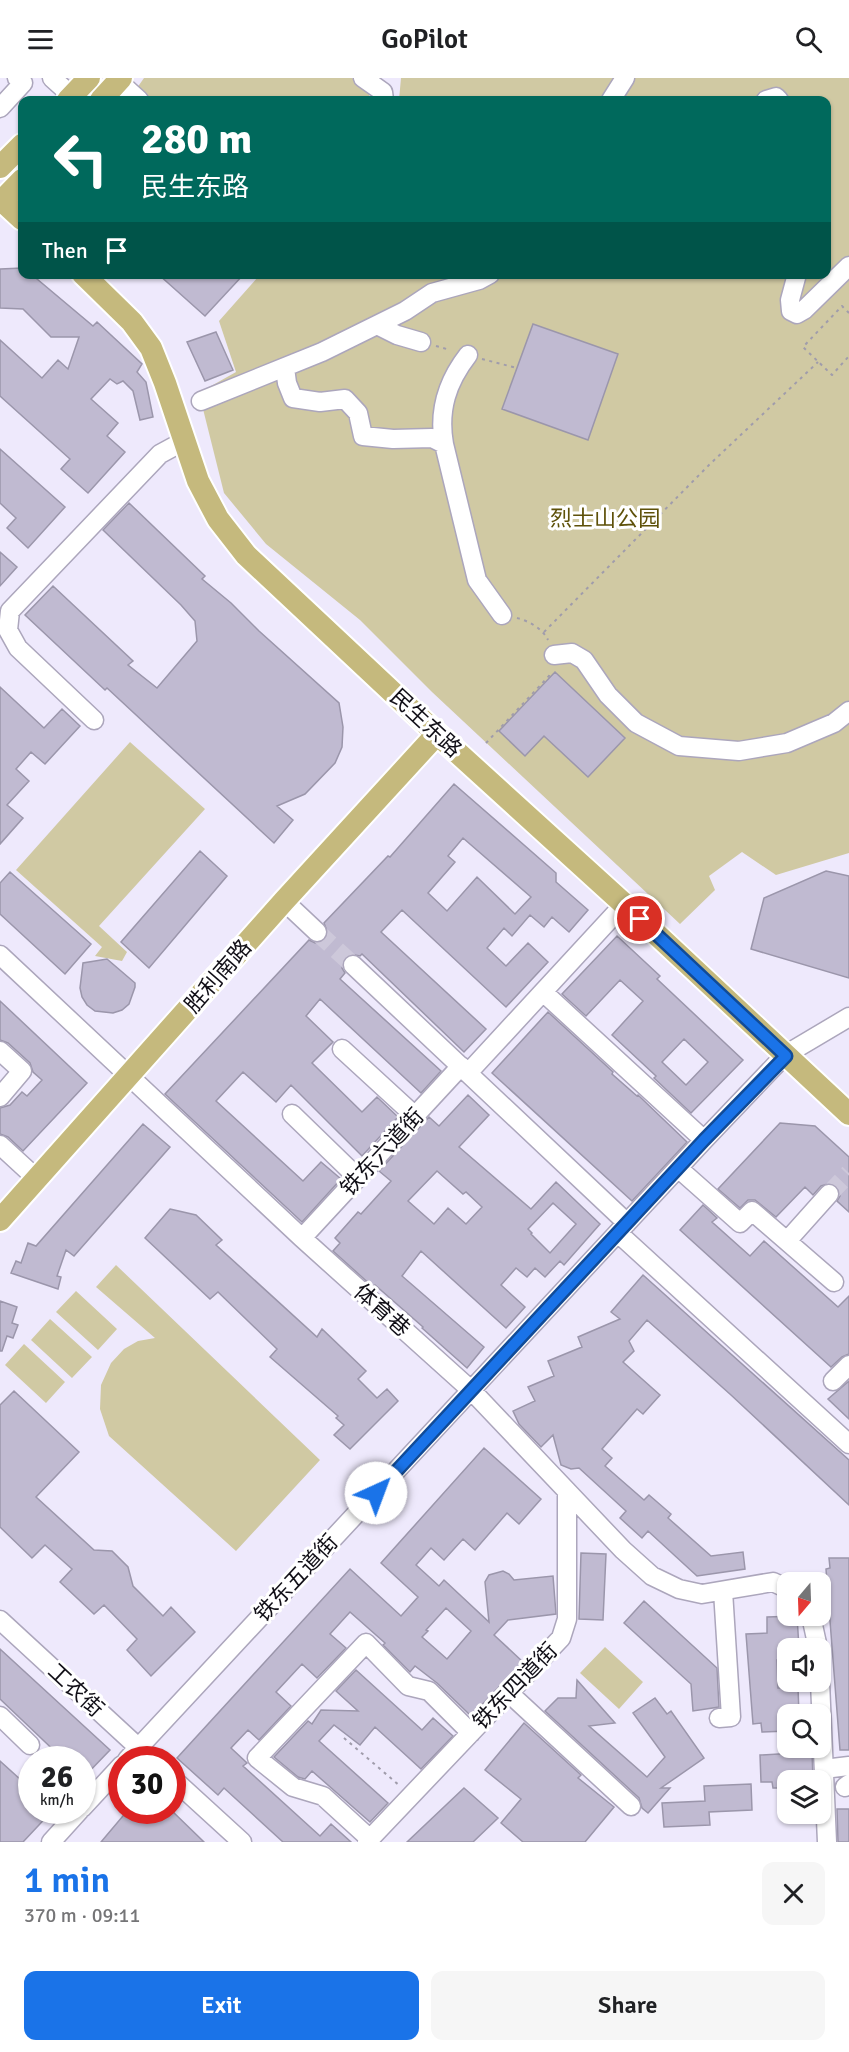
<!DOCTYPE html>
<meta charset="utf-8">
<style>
:root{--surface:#fff;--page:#f6f6f6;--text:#202124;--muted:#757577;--accent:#1a73e8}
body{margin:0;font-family:Signika,"Noto Sans SC",sans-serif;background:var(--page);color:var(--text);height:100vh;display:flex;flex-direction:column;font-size:22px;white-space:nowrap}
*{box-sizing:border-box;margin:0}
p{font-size:20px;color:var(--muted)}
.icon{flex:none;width:33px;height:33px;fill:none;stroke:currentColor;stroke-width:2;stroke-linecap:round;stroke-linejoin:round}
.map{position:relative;height:1764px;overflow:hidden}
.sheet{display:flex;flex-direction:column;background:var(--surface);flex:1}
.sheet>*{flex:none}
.hud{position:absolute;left:18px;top:18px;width:813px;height:183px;border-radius:12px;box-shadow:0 2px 4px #0004;background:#00695c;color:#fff;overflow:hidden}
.needle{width:39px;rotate:199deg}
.buttons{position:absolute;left:777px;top:1494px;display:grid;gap:12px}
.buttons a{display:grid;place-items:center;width:54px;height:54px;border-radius:12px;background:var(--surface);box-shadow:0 2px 4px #0004;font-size:30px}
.speed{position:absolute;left:18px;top:1668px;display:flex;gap:12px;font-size:30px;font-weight:700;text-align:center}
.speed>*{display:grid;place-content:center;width:78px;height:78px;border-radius:50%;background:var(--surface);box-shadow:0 2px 4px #0004;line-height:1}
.speed small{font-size:15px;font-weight:400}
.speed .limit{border:9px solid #d22;background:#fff;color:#111}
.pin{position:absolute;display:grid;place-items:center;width:51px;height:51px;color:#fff;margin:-26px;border:3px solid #fff;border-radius:50%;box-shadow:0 2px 6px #0007}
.me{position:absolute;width:66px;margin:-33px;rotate:43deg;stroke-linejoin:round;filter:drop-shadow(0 0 4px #0008)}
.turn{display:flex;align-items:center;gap:21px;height:126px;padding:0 24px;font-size:27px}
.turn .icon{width:78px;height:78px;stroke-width:2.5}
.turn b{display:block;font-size:42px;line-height:51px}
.then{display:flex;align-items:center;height:57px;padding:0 24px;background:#0003;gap:12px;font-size:22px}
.round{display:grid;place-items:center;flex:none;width:63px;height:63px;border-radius:12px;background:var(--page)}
.headline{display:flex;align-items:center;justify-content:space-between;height:102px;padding:0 24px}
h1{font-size:36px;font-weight:600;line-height:45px;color:var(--accent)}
.cta{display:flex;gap:12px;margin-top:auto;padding:12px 24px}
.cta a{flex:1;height:69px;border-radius:12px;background:var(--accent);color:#fff;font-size:24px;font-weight:600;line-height:69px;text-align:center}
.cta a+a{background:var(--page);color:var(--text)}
header{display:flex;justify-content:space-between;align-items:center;height:78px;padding:0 24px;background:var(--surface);font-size:27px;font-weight:600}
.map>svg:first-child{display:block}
.green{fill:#d0c9a3}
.building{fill:#c0bad1;stroke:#9b96ab;stroke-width:1.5;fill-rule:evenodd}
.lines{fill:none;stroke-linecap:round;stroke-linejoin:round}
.minor-tunnel{stroke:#cdc8da;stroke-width:18;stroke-dasharray:18 9;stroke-linecap:butt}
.minor-casing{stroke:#aca6bc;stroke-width:21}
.major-casing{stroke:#fff;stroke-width:26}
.path{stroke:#a09cab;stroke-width:2;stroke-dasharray:3 4.5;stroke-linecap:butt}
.minor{stroke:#fff;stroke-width:18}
.major{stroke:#c5b97d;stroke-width:22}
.route-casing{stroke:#114b97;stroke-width:15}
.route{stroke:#1a73e8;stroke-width:10}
.labels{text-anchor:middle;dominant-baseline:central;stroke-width:6;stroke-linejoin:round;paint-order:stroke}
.park-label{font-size:22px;fill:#5e5109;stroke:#fff}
.street-label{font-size:22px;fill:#110f17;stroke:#fff}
</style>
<header><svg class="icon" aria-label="menu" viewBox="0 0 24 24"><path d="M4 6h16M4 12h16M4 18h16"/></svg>GoPilot<svg class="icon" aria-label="search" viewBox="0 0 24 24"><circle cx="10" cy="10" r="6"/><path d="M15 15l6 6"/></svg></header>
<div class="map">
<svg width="849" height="1764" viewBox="0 0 849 1764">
<rect width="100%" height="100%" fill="#eee9fc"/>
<path class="green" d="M144 0H352L372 14 366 22H151L137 10Z
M401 0H849V775L776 797 742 774 709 798 715 812 680 846 432 614 360 542 266 466 224 415 201 323 204 312 236 294 219 243 258 199H284L286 196H826V22H399Z
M130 664 205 731 99 848 127 874 122 883 95 878 102 869 16 792Z
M116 1187 320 1382 236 1473 109 1358 100 1331 101 1307 111 1285 124 1271 138 1263 155 1260 96 1209Z
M76 1213 117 1251 98 1272 56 1234Z
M50 1241 92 1279 72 1300 31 1262Z
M24 1266 65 1304 46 1325 5 1287Z
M605 1569 643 1604 619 1631 580 1595Z"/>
<path class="building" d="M22 190V196H31L93 248 97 244 142 286 137 294 146 304 153 339 140 342 133 313 123 303 117 306 110 301 91 321 118 345 107 358 125 374 88 415 61 391 70 381 0 318V262L42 300 58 282 68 291 79 259H51L23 231 0 230V191Z
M158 196H244L205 238Z
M533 246 618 276 588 362 502 331Z
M216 254 233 292 205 303 187 264Z
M0 371 65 429 28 470 7 450 16 440 0 425Z
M129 425 205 498 202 501 231 525 259 553 339 625 343 649 342 669 335 685 305 716 277 728 293 742 274 765 107 610 105 612 25 537 53 508 133 583 128 587 157 610 197 563 195 543 181 527 103 452Z
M0 474 17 489 0 508Z
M555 594 625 660 588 699 544 658 525 678 499 653Z
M0 609 44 650 62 631 80 648 45 686 31 674 16 691 29 703 7 727 23 740 0 766Z
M454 706 556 795V804L588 832 569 854 552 839 544 849 530 837 512 858 504 850 487 870 506 888 528 865 548 884 506 929 402 832 381 854 486 951 464 974 362 876 360 878 350 876 344 880 342 890 345 895 340 901 441 993 421 1015 320 921 306 938 333 964 312 985 362 1034 377 1019 398 1039 362 1078 291 1007 276 1024 243 994 216 1023 303 1103 321 1084 341 1101 302 1144 165 1016 309 862 315 865 325 862 328 856 324 845 388 778 390 779ZM463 760 531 819 515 836 477 799 447 833 428 815 455 784 448 778Z
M200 773 227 798 149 890 121 864Z
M826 793 849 798V900L751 871 764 820Z
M10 794 91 866 65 896 0 836V805Z
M617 858 660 898 657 901 743 982 691 1035 654 1000 656 998 612 957 643 923 620 902 586 938 562 916ZM684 961 708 984 686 1007 662 984Z
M107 881 135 905V909L129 926 122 932 113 935 95 933 87 927 82 919 80 910 83 885Z
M0 923 87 1005 23 1073 8 1059 0 1056V1030L10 1027 22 1014 27 1018 42 1002 33 994 30 985 8 965 0 962Z
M548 934 613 994 612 996 637 1018 638 1017 687 1064 632 1123 492 995Z
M468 1017 489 1037 459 1069 531 1131 556 1104 600 1146 564 1187 560 1183 545 1199 535 1190 527 1199 516 1190 501 1207 525 1229 506 1250 421 1173 402 1198 484 1269 467 1290 422 1250 423 1249 375 1207 373 1209 333 1173 340 1165 335 1160 358 1134 361 1136 391 1103 379 1093 429 1039 439 1048ZM437 1093 463 1116 466 1114 482 1129 466 1146 448 1130 434 1146 408 1123ZM553 1125 576 1146 550 1175 531 1156 532 1155 528 1151Z
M780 1045 815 1048 849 1079V1134L837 1123 840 1118 839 1112 831 1105 821 1108 813 1117 805 1109 776 1139 755 1122H748L740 1130 718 1111Z
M143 1046 170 1069 74 1178 66 1172 57 1198 61 1199 58 1211 11 1195 16 1183 21 1185 28 1165 36 1168Z
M703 1127 717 1140 712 1144 750 1178 764 1163 838 1229 849 1218V1276L842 1279 831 1289 680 1152Z
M170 1131 196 1137 222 1162 216 1167 317 1259 322 1251 366 1293 358 1301 377 1320 387 1311 398 1323 350 1371 334 1357 344 1347 336 1340 338 1338 270 1279 277 1271 218 1214 210 1221 145 1160Z
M643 1197 849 1382V1427L731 1317 647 1242 629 1263 634 1273 623 1284 660 1317 643 1336 637 1331 602 1371 612 1380 605 1388 644 1422 649 1417 671 1436 668 1440 711 1478 743 1474 745 1491 697 1498 648 1453 642 1460 620 1440 626 1433 579 1390 571 1391 561 1387 553 1357 541 1369 519 1346 513 1333 535 1323 528 1309 554 1298 548 1283 582 1269 578 1259 620 1241 611 1234Z
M0 1223 17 1229 12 1245 18 1247 13 1260 7 1258 2 1273H0Z
M849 1303V1341L828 1321Z
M14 1313 79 1374 36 1419 94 1472 112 1473 128 1489 133 1508 163 1538 171 1529 195 1554 151 1598 127 1572 137 1561 104 1527 94 1536 60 1504 72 1491 45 1467 32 1480 0 1449V1327Z
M484 1370 541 1421 519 1446 507 1435 475 1472 463 1461 444 1482 431 1470 416 1487 439 1508 444 1502 489 1544 485 1504 489 1497 503 1493 509 1496 514 1502 553 1498 556 1536 508 1542 494 1557 523 1584 471 1638 437 1605 415 1588 410 1594 383 1567 385 1565 350 1534 330 1556 346 1570 317 1600 302 1586 276 1614 291 1628 259 1662 248 1652 231 1670 247 1685 243 1688 320 1758 331 1746 351 1764H283L224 1710 218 1717 177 1680 350 1491 401 1538 418 1519 381 1485ZM446 1530 471 1553 447 1581 422 1559 428 1553 426 1552Z
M581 1475 606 1476 603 1542 579 1541Z
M829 1480H849V1672H840L826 1491 830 1490Z
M644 1523 717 1590 719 1629 693 1633 691 1606 624 1545Z
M797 1538 799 1570H788V1582H777L778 1610H798L799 1636H788V1653L762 1654 761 1645 753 1646 746 1556 767 1555V1539Z
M0 1571 110 1672 82 1701V1682H64L0 1621Z
M356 1592 422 1652 433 1640 453 1658 421 1691 375 1649 360 1667 334 1647 319 1663 388 1725 370 1744 312 1693 305 1701 298 1699 274 1679 308 1643 312 1646 321 1632 358 1633 336 1613Z
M577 1602 615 1645 589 1648 647 1699 665 1679 633 1635 655 1620 667 1636 671 1633 704 1680 661 1710H670L648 1735 642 1730 639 1720 545 1633 558 1620H576Z
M524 1645 581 1697 578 1700 614 1729 585 1764H523L501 1745 521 1721 485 1692Z
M812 1674 813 1702H788V1710H773L772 1704H761L760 1677Z
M0 1683 32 1712V1732H53L23 1764H0Z
M751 1706 752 1732 709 1734 710 1747 664 1749 662 1725 705 1723 704 1708Z
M464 1710 498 1740 473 1764H407Z
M837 1731H849V1764H838Z
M128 1732H171L204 1764H101Z"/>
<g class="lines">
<path class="minor-tunnel" d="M317 854 353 887
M829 1116 849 1095"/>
<g class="minor-casing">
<path id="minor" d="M52 0 72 18
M363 0 383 14 384 22
M118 3 139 22
M611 22 625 0
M766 22 776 19 779 22
M0 30 23 5 17 0
M797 196 790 222 791 233 797 236 804 232 849 188
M377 247 397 257 421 264
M285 290 287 305 293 320 320 324 345 321 358 335 363 358 393 361 432 360 444 366 477 502 502 537
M201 323 322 274 405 233 432 215 479 202 490 196
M444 366C438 332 447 304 468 277
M554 577 572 575 584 582 608 617 636 645 679 668 739 673 787 665 834 645 849 633
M94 642 18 570 8 552 10 533 160 376 184 363
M284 823 317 854
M0 877 302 1160 472 1313 623 1472 652 1498 679 1511 702 1516 773 1504 788 1511
M353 887 627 1145
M543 914 704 1062
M342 971 415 1038
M0 973 22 993 0 1019
M468 995 624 826
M292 1036 358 1100
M0 1067 37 1101
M678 1090 740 1145 752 1133 834 1204
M618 1155 849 1366
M302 1160 461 988
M787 1163 829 1116
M833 1303 849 1287
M811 1538 818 1570
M0 1542 152 1682
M820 1604 827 1764
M509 1615 631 1728
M0 1638 30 1667
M719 1640 731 1639 723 1513
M127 1682 704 1062 785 977 849 939
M824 1691 849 1688
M172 1700 242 1764
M845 1709 849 1706
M82 1730 122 1687
M370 1761 323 1718 293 1709 257 1680 366 1565 408 1608 429 1613 471 1655
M51 1764 80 1732
M367 1764 561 1560 567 1541V1413"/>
</g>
<g class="major-casing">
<path id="major" d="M68 22 89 0
M101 22 121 0
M0 89 22 67
M0 121 22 141
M0 125 22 102
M83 196 132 244 151 270 165 305 198 403 218 441 246 477 437 656 624 826 849 1036
M0 1142 284 823 437 656"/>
</g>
<path class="path" d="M849 235 842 228 803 269 832 297 849 278
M436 268 450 272
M482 281 517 290
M517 540C529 543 543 551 548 562
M544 554 709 387 818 284
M486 665 549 598 550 593
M344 1660 400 1708"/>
<use href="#minor" class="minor"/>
<use href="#major" class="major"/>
</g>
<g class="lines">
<g class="route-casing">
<path id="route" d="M376 1415 704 1062 786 978 640 841"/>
</g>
<use href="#route" class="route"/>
</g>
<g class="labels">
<g class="park-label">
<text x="605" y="440">烈士山公园</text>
</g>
<g class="street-label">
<text transform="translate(426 645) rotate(43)">民生东路</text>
<text transform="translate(218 898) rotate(-49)">胜利南路</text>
<text transform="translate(382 1074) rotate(-47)">铁东六道街</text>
<text transform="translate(382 1232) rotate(42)">体育巷</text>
<text transform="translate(296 1500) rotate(-47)">铁东五道街</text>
<text transform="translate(515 1608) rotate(-46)">铁东四道街</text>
<text transform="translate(76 1612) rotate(43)">工农街</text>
</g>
</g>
</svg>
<div class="buttons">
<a><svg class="needle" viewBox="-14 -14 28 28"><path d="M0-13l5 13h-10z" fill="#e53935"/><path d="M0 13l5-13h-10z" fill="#757577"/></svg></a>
<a><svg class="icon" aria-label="sound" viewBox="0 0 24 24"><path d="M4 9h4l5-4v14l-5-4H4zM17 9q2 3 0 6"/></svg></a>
<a><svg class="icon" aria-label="search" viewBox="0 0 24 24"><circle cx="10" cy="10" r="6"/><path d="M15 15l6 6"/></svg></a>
<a><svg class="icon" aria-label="layers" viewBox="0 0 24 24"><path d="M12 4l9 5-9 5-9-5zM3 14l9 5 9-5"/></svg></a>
</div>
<div class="speed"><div>26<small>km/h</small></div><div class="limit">30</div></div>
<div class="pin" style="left:640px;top:841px;background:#d93025"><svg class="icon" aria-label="arrive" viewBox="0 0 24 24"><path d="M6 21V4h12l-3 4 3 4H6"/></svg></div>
<svg class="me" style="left:376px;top:1415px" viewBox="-20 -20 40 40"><circle r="19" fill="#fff"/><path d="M0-13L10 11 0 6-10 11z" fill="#1a73e8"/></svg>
<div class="hud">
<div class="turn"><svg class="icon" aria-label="left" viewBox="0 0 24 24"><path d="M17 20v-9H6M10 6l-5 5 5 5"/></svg><div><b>280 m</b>民生东路</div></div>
<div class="then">Then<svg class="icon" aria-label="arrive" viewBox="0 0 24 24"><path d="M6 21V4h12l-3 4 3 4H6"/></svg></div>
</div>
</div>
<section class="sheet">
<div class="headline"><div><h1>1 min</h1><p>370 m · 09:11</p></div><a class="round"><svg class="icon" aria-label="close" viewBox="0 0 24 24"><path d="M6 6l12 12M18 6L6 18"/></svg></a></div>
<div class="cta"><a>Exit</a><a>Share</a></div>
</section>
